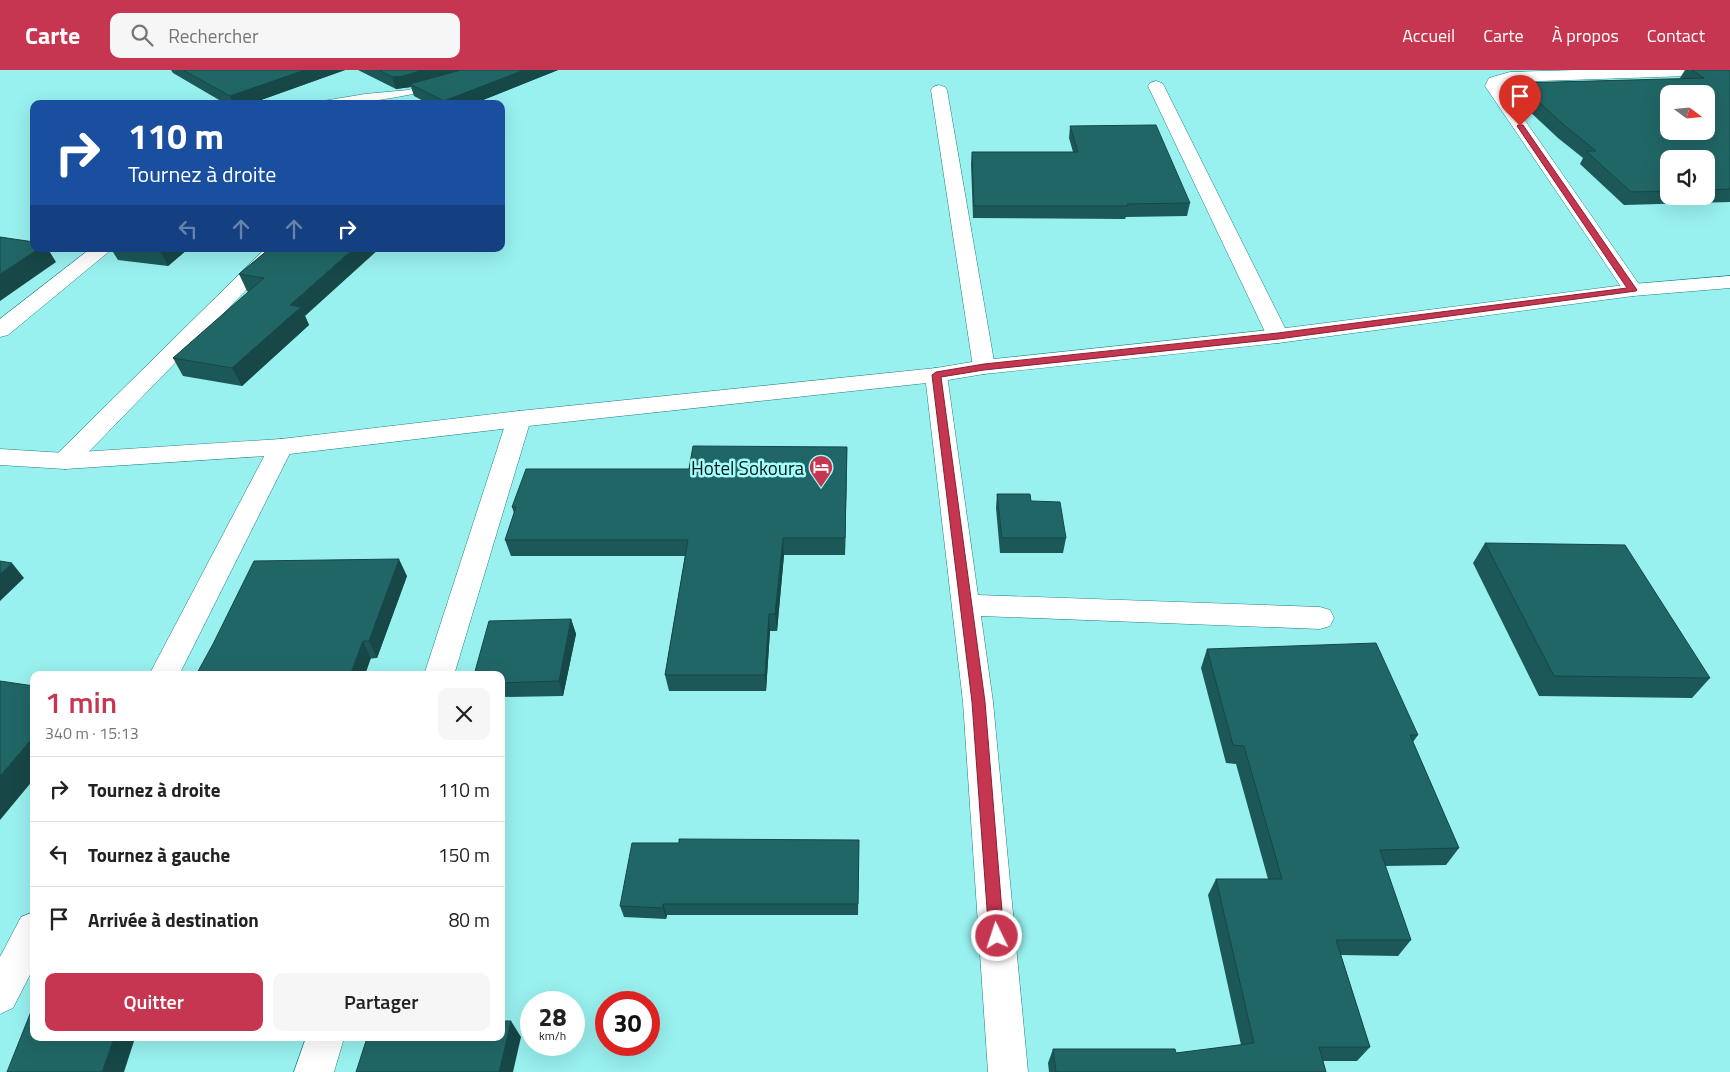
<!DOCTYPE html>
<html lang="fr">
<meta charset="utf-8">
<style>
:root{--surface:#fff;--page:#f6f6f6;--text:#222;--muted:#767676;--line:#e0e0e0;--accent:#c63650}
body{margin:0;font-family:"Titillium Web",sans-serif;background:var(--page);color:var(--text);height:100vh;display:flex;flex-direction:column;font-size:19px;white-space:nowrap}
*{box-sizing:border-box;margin:0}
p{font-size:16px;color:var(--muted)}
.icon{flex:none;width:28px;height:28px;fill:none;stroke:currentColor;stroke-width:2;stroke-linecap:round;stroke-linejoin:round}
.map{position:relative;flex:1;overflow:hidden}
.side{position:absolute;left:30px;top:601px;width:475px;height:370px;display:flex;flex-direction:column;background:var(--surface);border-radius:10px;box-shadow:0 5px 20px #0002}
.side>*{flex:none}
.banner{position:absolute;left:30px;top:30px;width:475px;height:152px;border-radius:10px;box-shadow:0 5px 20px #0002;background:#1a4fa0;color:#fff;overflow:hidden}
.needle{width:32px;rotate:106deg}
.tools{position:absolute;left:1660px;top:15px;display:grid;gap:10px}
.tools a{display:grid;place-items:center;width:55px;height:55px;border-radius:10px;background:var(--surface);box-shadow:0 5px 20px #0002;font-size:25px}
.speed{position:absolute;left:520px;top:921px;display:flex;gap:10px;font-size:25px;font-weight:700;text-align:center}
.speed>*{display:grid;place-content:center;width:65px;height:65px;border-radius:50%;background:var(--surface);box-shadow:0 5px 20px #0002;line-height:1}
.speed small{font-size:12px;font-weight:400}
.speed .limit{border:8px solid #d22;background:#fff;color:#111}
.pin{position:absolute;display:grid;place-items:center;width:42px;height:42px;color:#fff;margin:-51px -21px;border-radius:50% 50% 50% 0;rotate:-45deg;box-shadow:0 0 5px #0007}
.pin .icon{rotate:45deg}
.me{position:absolute;width:55px;margin:-28px;rotate:356deg;stroke-linejoin:round;filter:drop-shadow(0 0 4px #0008)}
.turn{display:flex;align-items:center;gap:18px;height:105px;padding:0 15px;font-size:22px}
.turn .icon{width:65px;height:65px;stroke-width:2.5}
.turn b{display:block;font-size:35px;line-height:42px}
.lanes{display:flex;align-items:center;height:48px;padding:0 15px;background:#0003;justify-content:center;gap:25px;direction:ltr}
.lanes .off{opacity:.35}
.round{display:grid;place-items:center;flex:none;width:52px;height:52px;border-radius:10px;background:var(--page)}
.summary{display:flex;align-items:center;justify-content:space-between;height:85px;padding:0 15px}
h1{font-size:30px;font-weight:600;line-height:38px;color:var(--accent)}
.cta{display:flex;gap:10px;margin-top:auto;padding:10px 15px}
.cta a{flex:1;height:58px;border-radius:10px;background:var(--accent);color:#fff;font-size:20px;font-weight:600;line-height:58px;text-align:center}
.cta a+a{background:var(--page);color:var(--text)}
ul{padding:0;list-style:none}
li{display:flex;align-items:center;gap:15px;height:65px;padding:0 15px;border-top:1px solid var(--line)}
li div{flex:1}
li b{display:block;font-size:19px}
li em{font-style:normal}
header{display:flex;align-items:center;gap:30px;box-sizing:border-box;height:70px;padding:0 25px;background:var(--accent);color:#fff}
header strong{font-size:24px}
nav{display:flex;gap:28px;margin-inline-start:auto;font-size:18px}
.search{width:350px;height:45px;background:var(--page);display:flex;align-items:center;gap:12px;box-sizing:border-box;padding:0 18px;border-radius:10px;color:var(--muted);font-size:19px}
.map>svg:first-child{display:block}
.lines{fill:none;stroke-linecap:round;stroke-linejoin:round}
.service-casing{stroke:#228181;stroke-width:1}
.minor-casing{stroke:#228181;stroke-width:1}
.tertiary-casing{stroke:#228181;stroke-width:1}
.service{fill:#fff;fill-rule:evenodd}
.minor{fill:#fff;fill-rule:evenodd}
.tertiary{fill:#fff;fill-rule:evenodd}
.wall{fill:#1c5858;fill-rule:evenodd}
.shaded-wall{fill:#174747}
.building{fill:#216666;stroke:#174747;fill-rule:evenodd}
.route{fill:#c63650;stroke:#812334}
.labels{text-anchor:middle;dominant-baseline:central;stroke-width:5;stroke-linejoin:round;paint-order:stroke}
.poi-label{font-size:19px;fill:#001919;stroke:#a5fdfc;text-anchor:end}
</style>
<header>
<strong>Carte</strong>
<div class="search"><svg class="icon" aria-label="search" viewBox="0 0 24 24"><circle cx="10" cy="10" r="6"/><path d="M15 15l6 6"/></svg>Rechercher</div>
<nav><a>Accueil</a><a>Carte</a><a>À propos</a><a>Contact</a></nav>
</header>
<div class="map">
<svg width="1730" height="1002" viewBox="0 0 1730 1002">
<rect width="100%" height="100%" fill="#98f0ef"/>
<g class="lines">
<g class="service-casing">
<path id="service" d="M438 12 443 15 442 17C402 28 359 34 318 34L323 31 365 24 408 20Z"/>
</g>
<g class="minor-casing">
<path id="minor" d="M1577 0H1726L1724 3 1718 5 1510 12 1501 16 1643 220 1640 224 1633 226 1626 224 1485 16 1489 8 1510 2Z
M1156 11 1162 13 1164 16 1289 266 1286 271 1278 273 1270 271 1267 266 1148 16 1150 13Z
M939 15 945 17 947 20 995 297 992 302 984 304 976 302 973 297 931 20 933 17Z
M90 179H112L8 265 0 267V249Z
M265 179H286L74 397 65 399 56 397 53 391 56 385Z
M936 298 944 300 947 305 978 525 1320 537 1330 540 1334 548 1330 556 1320 559 981 546 993 632 1028 1002H988L963 632 925 305 928 300Z
M519 341 527 344 531 349 454 605H424L507 349 511 344Z
M281 369 290 371 293 377 179 605H149L269 377 272 371Z
M34 842V897L13 938 0 944V887L21 847Z
M306 968H344L334 1002H294Z"/>
</g>
<g class="tertiary-casing">
<path id="tertiary" d="M1730 206V218L1633 226 1278 273 984 304 936 312 519 357 281 385 65 399 0 395V379L65 383 281 369 519 341 936 298 984 290 1278 259 1633 214Z"/>
</g>
<use href="#service" class="service"/>
<use href="#minor" class="minor"/>
<use href="#tertiary" class="tertiary"/>
</g>
<path class="wall" d="M171 0H345L250 34H226L173 3Z
M358 0H558L473 34H429L414 26 411 17 396 19Z
M1685 0H1730V132L1624 135 1580 94 1583 88 1558 68 1512 25 1518 13 1681 9 1680 8ZM1669 89H1706V126H1669Z
M1070 56 1190 133 1187 146 1126 147 1125 149 973 148 971 94 972 82H1073L1069 68Z
M111 179H188L168 196 118 190Z
M269 179 305 246 309 255 242 316 183 306 173 288 249 222 247 221 239 204Z
M847 377 845 485H784L777 561H770L766 621H669L665 605 685 486H511L505 470 514 443 512 437 689 399Z
M997 424 1031 431 1066 468 1063 483H1000L996 438Z
M1485 473 1710 608 1692 628 1539 626 1473 493Z
M407 506 377 588 196 605Z
M571 549 576 564 563 626 501 627V605Z
M1207 579 1418 665 1413 672 1459 778 1446 795 1385 796 1411 870 1398 886 1341 885 1370 977 1357 991H1323L1326 1002H1049L1048 993 1053 979 1176 983 1241 975 1208 825 1216 809H1268L1236 694 1226 693 1201 598Z
M859 770 858 845H667L666 849 624 847 620 836 679 773Z"/>
<path class="shaded-wall" d="M305 0H345L250 34H233L230 26Z
M423 0H472L410 14 411 17 396 19 392 7Z
M524 0H558L473 34H445L444 31Z
M38 179H48L56 192 0 231V204Z
M165 179H188L168 196 161 182Z
M353 179H379L305 246 309 255 242 316 232 298 290 235Z
M847 377V393L845 485V468Z
M783 468 784 485 777 561 775 544Z
M399 489 407 506 377 588 369 571Z
M12 493 24 508 0 531V504Z
M769 544 770 561 766 621 765 605Z
M571 549 576 564 563 626 559 611Z
M363 571 371 588 365 605H350Z
M34 666V709L0 750V706Z
M663 834 667 845 666 849 663 838Z
M511 951 521 967 513 1002H499Z
M114 968H135L124 1002H102Z"/>
<path class="building" d="M183 0H305L230 26Z
M379 0H423L403 6 392 7Z
M461 0H524L444 31 410 14Z
M1692 0H1730V119L1706 120V89H1669V121L1631 122 1586 81H1596L1564 55 1518 13 1704 8ZM1669 24H1706V61H1669Z
M1156 55 1190 133 1127 134 1128 136H974L972 82H1078L1070 56Z
M0 167 34 172V179H38L0 204Z
M133 179H165L161 182Z
M269 179H353L290 235 301 237 232 298 173 288 264 208 239 204Z
M693 376 847 377 845 468H783L775 544H769L765 605H665L688 470H505L516 437H512L526 399H689Z
M997 424H1030L1031 431 1060 432 1066 468H1002Z
M1485 473 1625 475 1710 608 1554 606Z
M399 489 369 571H363L350 605H196L213 574 254 491Z
M0 491 12 493 0 504Z
M571 549 559 611 501 613V605H474L489 551Z
M1376 573 1418 665H1410L1459 778 1380 780 1411 870H1336L1370 977H1319L1326 1002H1056L1053 979H1175L1176 983 1254 973 1216 809H1282L1244 676 1233 675 1207 579Z
M0 611 34 616V666L0 706Z
M679 769 859 770 858 834H663V838L620 836 632 773H679Z
M34 934V968H114L102 1002H7Z
M501 951H511L499 1002H356L367 968H501Z"/>
<path class="route" d="M1518 55H1523L1637 220 1636 221 1278 269 984 300 941 307 985 632 1004 866 1002 871 997 873 992 871 989 866 972 632 932 305 936 302 984 294 1278 263 1627 218 1517 56Z"/>
<defs>
<g id="hotel-pin" transform="scale(1.25)"><path d="M0 17L-7.5 6A9.5 9.5 0 1 1 7.5 6Z" fill="#c63650" stroke="#a5fdfc"/><path d="M-6-4.5h1.5V1H6V5H4.5V3h-9V5H-6ZM-4 0a1.8 1.8 0 1 1 3.6 0ZM.5 0V-2.5h3Q6-2.5 6 0Z" fill="#fff"/></g>
</defs>
<g fill-rule="evenodd">
<use href="#hotel-pin" x="821" y="397"/>
</g>
<g class="labels">
<g class="poi-label">
<text x="804" y="397">Hotel Sokoura</text>
</g>
</g>
</svg>
<div class="tools">
<a><svg class="needle" viewBox="-14 -14 28 28"><path d="M0-13l5 13h-10z" fill="#e53935"/><path d="M0 13l5-13h-10z" fill="#767676"/></svg></a>
<a><svg class="icon" aria-label="sound" viewBox="0 0 24 24"><path d="M4 9h4l5-4v14l-5-4H4zM17 9q2 3 0 6"/></svg></a>
</div>
<div class="speed"><div>28<small>km/h</small></div><div class="limit">30</div></div>
<div class="pin" style="left:1520px;top:56px;background:#d93025"><svg class="icon" aria-label="arrive" viewBox="0 0 24 24"><path d="M6 21V4h12l-3 4 3 4H6"/></svg></div>
<svg class="me" style="left:997px;top:866px" viewBox="-20 -20 40 40"><circle r="17" fill="#c63650" stroke="#fff" stroke-width="3"/><path d="M0-11L8 9 0 5-8 9z" fill="#fff"/></svg>
<div class="banner">
<div class="turn"><svg class="icon" aria-label="right" viewBox="0 0 24 24"><path d="M7 20v-9h11M14 6l5 5-5 5"/></svg><div><b>110 m</b>Tournez à droite</div></div>
<div class="lanes"><svg class="icon off" aria-label="left" viewBox="0 0 24 24"><path d="M17 20v-9H6M10 6l-5 5 5 5"/></svg><svg class="icon off" aria-label="ahead" viewBox="0 0 24 24"><path d="M12 20V5M6 11l6-6 6 6"/></svg><svg class="icon off" aria-label="ahead" viewBox="0 0 24 24"><path d="M12 20V5M6 11l6-6 6 6"/></svg><svg class="icon" aria-label="right" viewBox="0 0 24 24"><path d="M7 20v-9h11M14 6l5 5-5 5"/></svg></div>
</div>
<section class="side">
<div class="summary"><div><h1>1 min</h1><p>340 m · 15:13</p></div><a class="round"><svg class="icon" aria-label="close" viewBox="0 0 24 24"><path d="M6 6l12 12M18 6L6 18"/></svg></a></div>
<ul>
<li><svg class="icon" aria-label="right" viewBox="0 0 24 24"><path d="M7 20v-9h11M14 6l5 5-5 5"/></svg><div><b>Tournez à droite</b></div><em>110 m</em></li>
<li><svg class="icon" aria-label="left" viewBox="0 0 24 24"><path d="M17 20v-9H6M10 6l-5 5 5 5"/></svg><div><b>Tournez à gauche</b></div><em>150 m</em></li>
<li><svg class="icon" aria-label="arrive" viewBox="0 0 24 24"><path d="M6 21V4h12l-3 4 3 4H6"/></svg><div><b>Arrivée à destination</b></div><em>80 m</em></li>
</ul>
<div class="cta"><a>Quitter</a><a>Partager</a></div>
</section>
</div>
